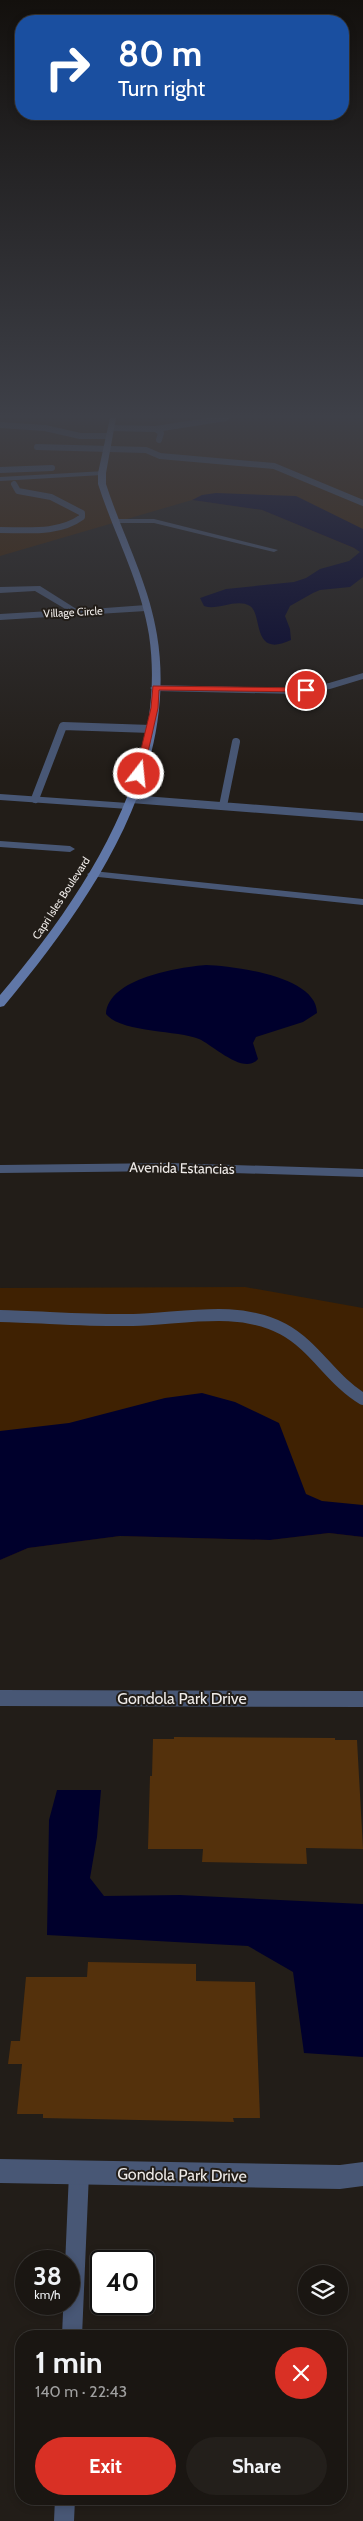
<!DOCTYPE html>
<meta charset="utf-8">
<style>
:root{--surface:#1a1612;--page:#231f1b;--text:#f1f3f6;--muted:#9f9f9f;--line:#383532;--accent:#d93025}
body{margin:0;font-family:Cabin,sans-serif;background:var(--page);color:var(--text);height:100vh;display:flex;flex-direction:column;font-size:19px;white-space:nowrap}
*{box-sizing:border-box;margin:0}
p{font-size:16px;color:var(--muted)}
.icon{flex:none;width:28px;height:28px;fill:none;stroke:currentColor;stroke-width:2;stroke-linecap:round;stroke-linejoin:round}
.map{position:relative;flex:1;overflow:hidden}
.details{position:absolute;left:15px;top:2330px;width:332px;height:175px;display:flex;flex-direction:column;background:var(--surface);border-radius:20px;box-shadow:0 2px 8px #0003,0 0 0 1px var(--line)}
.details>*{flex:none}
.top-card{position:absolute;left:15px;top:15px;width:334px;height:105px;border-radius:20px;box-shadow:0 2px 8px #0003,0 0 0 1px var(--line);background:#1a4fa0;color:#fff;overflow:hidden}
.buttons{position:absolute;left:298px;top:2265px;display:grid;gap:10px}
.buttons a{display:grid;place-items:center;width:50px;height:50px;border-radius:50%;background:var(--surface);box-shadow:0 2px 8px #0003,0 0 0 1px var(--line);font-size:25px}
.speed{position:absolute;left:15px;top:2250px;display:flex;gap:10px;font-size:25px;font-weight:700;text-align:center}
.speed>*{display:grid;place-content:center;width:65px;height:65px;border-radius:50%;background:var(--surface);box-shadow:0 2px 8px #0003,0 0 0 1px var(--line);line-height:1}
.speed small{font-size:12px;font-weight:400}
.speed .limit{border:2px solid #111;border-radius:8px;background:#fff;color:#111}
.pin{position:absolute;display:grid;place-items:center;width:42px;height:42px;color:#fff;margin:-21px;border:2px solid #fff;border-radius:50%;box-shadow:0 1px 5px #0007}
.me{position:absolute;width:55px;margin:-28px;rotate:16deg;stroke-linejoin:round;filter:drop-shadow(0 0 4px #0008)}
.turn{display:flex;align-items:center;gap:18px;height:105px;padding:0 20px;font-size:22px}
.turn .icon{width:65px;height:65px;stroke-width:2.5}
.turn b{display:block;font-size:35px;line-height:42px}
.round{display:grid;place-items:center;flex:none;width:52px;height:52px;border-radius:26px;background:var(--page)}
.headline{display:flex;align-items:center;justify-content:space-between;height:85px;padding:0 20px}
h1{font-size:30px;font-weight:800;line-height:38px}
.action{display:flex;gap:10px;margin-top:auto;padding:10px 20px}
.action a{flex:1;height:58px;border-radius:30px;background:var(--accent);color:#fff;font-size:20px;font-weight:800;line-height:58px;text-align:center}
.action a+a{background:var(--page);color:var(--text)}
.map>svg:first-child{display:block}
.green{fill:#3f2102}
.water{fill:#00002c}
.building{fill:#54310c}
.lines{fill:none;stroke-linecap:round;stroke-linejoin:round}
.lane-far3{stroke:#485775;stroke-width:6}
.lane-far2{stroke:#485775;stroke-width:8}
.lane-far1{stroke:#485775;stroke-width:12}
.lane{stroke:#485775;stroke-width:20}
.street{fill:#485775;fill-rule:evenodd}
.secondary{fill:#6077a7;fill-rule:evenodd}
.route{fill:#d93025;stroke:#8d1f18}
.labels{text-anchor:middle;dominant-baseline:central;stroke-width:4;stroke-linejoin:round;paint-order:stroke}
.far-street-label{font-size:11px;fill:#efebe8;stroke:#221d18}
.street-label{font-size:14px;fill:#efebe8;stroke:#221d18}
.near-street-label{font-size:16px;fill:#efebe8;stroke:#221d18}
</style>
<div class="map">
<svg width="363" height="2521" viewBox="0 0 363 2521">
<rect width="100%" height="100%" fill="#221d18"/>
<path class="green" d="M0 418H363V552L262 510 192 500 0 556Z
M245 1287 363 1308V1537L329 1533 270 1540 120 1536 28 1548 0 1560V1288Z"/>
<path class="water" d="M216 493 296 496 363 529V577L350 587 320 590 313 593 290 606 285 616 290 629 291 640C251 659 263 614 250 606 236 598 218 611 204 606L200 598 226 589 294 582 306 578 320 569 349 561 360 552 354 548 262 510 192 500 202 495Z
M206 965C233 966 317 976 317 1013L303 1022 256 1037 253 1043 258 1059C244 1076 213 1045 199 1039 177 1030 121 1033 106 1014 108 978 180 967 206 965Z
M202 1393 235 1402 279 1423 306 1494 322 1501 363 1505V1537L329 1533 270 1540 120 1536 28 1548 0 1560V1431L69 1423 165 1398Z
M57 1790H101L97 1837 90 1878 104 1896 180 1895 363 1904V2057L304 2053 293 1972 248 1946 47 1935 49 1820Z"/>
<path class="building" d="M174 1737 335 1738V1740H357L363 1849 306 1848 307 1864 202 1862 203 1849H148L150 1776H152L153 1739H174Z
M88 1962 196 1964V1981L255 1982 260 2118H233L234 2122 43 2118V2114H17L22 2064H8L11 2041H20L26 1977H87Z"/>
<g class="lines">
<path class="lane-far3" d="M0 425 45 428 80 436H109
M111 428 156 429 161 433 159 440
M156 429 226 418
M37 447 146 450 160 456 274 466 363 503
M0 470 52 468
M0 530C27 530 59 534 82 517V513L51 497 18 491 14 484"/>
<path class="lane-far2" d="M35 799 63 726 151 729
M131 799 363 817
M223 806 236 742"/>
<path class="lane-far1" d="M0 1316C44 1317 89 1321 133 1320 182 1319 238 1305 283 1329 315 1346 332 1381 363 1399"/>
<path class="lane" d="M72 2336 79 2173
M64 2521 65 2499"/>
<path class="street" d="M105 471 102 475 0 481V477Z
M115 519H154L278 550 274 552 154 523H112V519Z
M40 586 78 610 146 605 150 608 146 611 0 620V614L67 610 35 591 0 593V587Z
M363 673V679L330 689 296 694 155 691 150 688 155 685 296 688 329 683Z
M0 794 128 803 133 806 128 809 0 800Z
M0 841 70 846 75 849 70 852 0 847Z
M93 871 363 899V905L89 876 87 874Z
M170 1163 363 1169V1177L170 1171 0 1173V1165Z
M0 1690 363 1691V1707L0 1706Z
M0 2159 340 2165 363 2162V2186L340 2189 0 2183Z"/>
<path class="secondary" d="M110 418H116L106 473V484C122 534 149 583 157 635 180 774 89 904 4 1006L0 1007V995C83 897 169 770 149 635 141 583 114 534 98 484V473Z"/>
</g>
<linearGradient id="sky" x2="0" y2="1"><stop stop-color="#13100d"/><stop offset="0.54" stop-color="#3e4048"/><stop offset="1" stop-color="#3e4048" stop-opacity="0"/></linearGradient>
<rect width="363" height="771" fill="url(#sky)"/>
<path class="route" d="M153 686 306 688 310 690 306 692 159 690 158 708 143 774 139 776 135 774 151 708Z"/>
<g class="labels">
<g class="far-street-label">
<text transform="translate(73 612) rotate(-3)">Village Circle</text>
<text transform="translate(61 898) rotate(-57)">Capri Isles Boulevard</text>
</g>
<g class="street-label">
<text transform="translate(182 1168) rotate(1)">Avenida Estancias</text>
</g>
<g class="near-street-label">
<text x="182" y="1698">Gondola Park Drive</text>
<text transform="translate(182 2175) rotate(1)">Gondola Park Drive</text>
</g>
</g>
</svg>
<div class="buttons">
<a><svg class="icon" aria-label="layers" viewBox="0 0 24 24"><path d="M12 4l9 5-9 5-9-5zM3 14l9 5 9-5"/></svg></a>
</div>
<div class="speed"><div>38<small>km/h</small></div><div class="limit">40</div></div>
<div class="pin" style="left:306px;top:690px;background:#d93025"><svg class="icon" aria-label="arrive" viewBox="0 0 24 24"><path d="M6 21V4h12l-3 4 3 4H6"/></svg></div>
<svg class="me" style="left:139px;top:774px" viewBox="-20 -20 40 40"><circle r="17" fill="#d93025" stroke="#fff" stroke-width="3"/><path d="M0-11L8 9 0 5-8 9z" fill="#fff"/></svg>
<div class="top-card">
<div class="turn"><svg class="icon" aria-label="right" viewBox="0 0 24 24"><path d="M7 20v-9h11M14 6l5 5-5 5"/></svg><div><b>80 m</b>Turn right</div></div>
</div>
<section class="details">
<div class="headline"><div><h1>1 min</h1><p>140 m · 22:43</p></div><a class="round" style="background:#d93025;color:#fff"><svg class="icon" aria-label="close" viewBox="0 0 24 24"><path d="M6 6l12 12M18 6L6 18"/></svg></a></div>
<div class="action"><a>Exit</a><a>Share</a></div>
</section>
</div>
